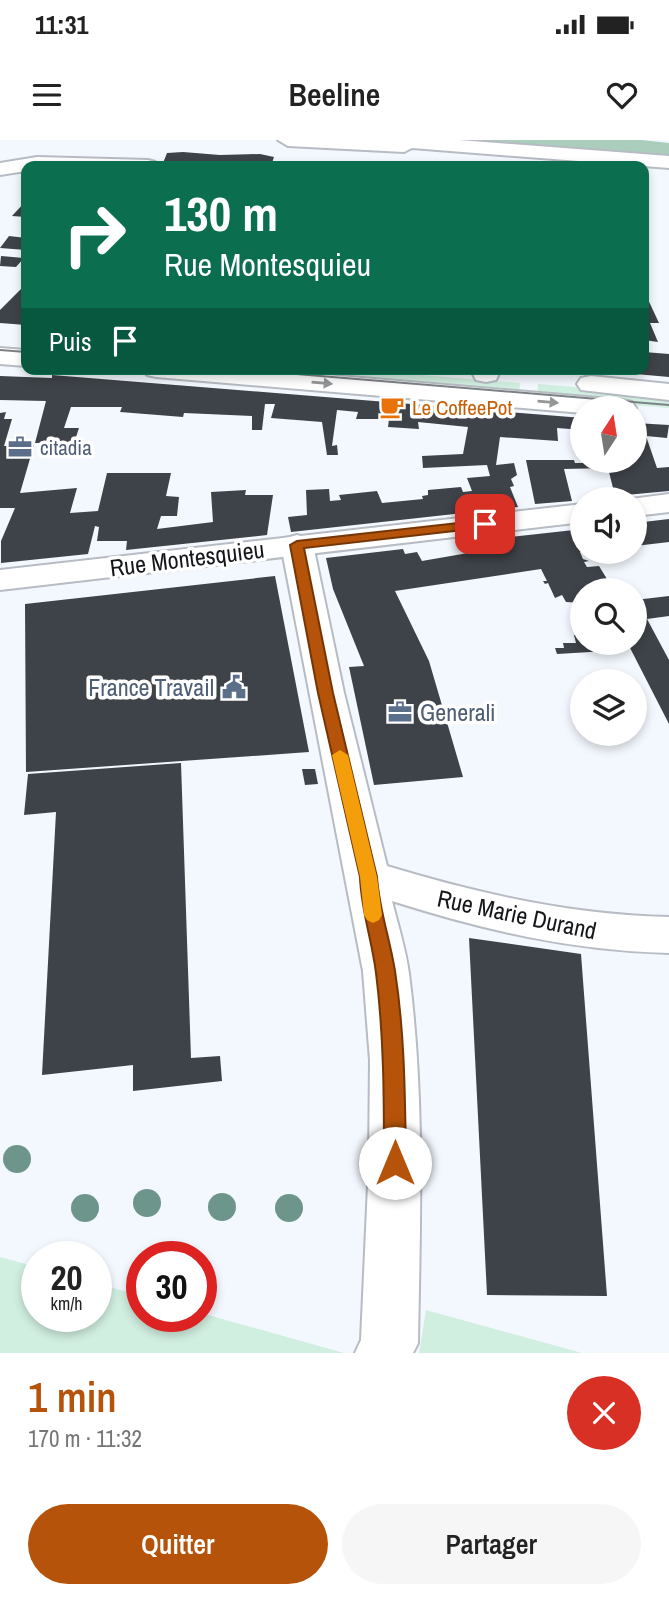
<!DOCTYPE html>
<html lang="fr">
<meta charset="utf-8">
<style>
:root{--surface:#fff;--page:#f6f6f6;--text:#222;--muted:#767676;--accent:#b45309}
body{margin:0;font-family:"Archivo Narrow",sans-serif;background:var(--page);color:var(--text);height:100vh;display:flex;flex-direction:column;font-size:26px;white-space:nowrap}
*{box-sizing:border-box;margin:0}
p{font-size:23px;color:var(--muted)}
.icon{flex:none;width:38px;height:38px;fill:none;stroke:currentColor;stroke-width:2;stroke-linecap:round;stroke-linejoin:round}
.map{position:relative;height:1213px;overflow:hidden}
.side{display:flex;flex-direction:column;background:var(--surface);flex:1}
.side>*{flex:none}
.hud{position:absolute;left:21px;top:21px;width:628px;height:214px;border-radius:14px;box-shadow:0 4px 10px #0003;background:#0b6e4f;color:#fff;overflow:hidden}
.needle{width:46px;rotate:12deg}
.controls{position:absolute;left:570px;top:256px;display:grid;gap:14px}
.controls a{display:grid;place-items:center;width:77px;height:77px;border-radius:50%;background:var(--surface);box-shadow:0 4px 10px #0003;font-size:35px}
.speed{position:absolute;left:21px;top:1101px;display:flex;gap:14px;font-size:35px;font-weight:700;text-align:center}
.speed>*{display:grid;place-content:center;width:91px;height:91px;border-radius:50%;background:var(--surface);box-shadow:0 4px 10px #0003;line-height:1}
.speed small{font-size:18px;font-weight:400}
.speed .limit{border:10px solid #d22;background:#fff;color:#111}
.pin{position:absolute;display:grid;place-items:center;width:60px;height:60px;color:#fff;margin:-30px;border-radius:14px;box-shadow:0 4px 10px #0006}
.me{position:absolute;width:77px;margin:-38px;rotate:0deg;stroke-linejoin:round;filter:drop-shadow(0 0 5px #0008)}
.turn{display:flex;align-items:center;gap:24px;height:147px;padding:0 28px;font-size:32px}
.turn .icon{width:91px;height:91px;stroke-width:2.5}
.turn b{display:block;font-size:49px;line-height:60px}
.then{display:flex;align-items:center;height:66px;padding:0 28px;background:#0003;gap:14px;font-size:26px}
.round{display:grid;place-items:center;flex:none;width:74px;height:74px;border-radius:37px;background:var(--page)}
.head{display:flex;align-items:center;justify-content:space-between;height:119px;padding:0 28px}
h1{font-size:42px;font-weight:600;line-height:52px;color:var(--accent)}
.button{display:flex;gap:14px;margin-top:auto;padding:14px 28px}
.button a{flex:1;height:80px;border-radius:42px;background:var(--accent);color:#fff;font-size:28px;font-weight:600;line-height:80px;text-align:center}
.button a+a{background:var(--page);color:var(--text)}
.status{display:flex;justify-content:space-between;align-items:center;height:49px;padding:0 35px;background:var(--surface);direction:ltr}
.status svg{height:19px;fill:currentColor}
header{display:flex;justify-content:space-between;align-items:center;height:91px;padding:0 28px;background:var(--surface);font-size:32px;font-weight:600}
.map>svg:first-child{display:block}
.green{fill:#d1efe0}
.forest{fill:#abcdbc}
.building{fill:#3e4349}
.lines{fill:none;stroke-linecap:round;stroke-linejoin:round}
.minor-casing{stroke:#b7bcc4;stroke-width:4}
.tertiary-casing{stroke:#b7bcc4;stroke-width:4}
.minor{fill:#fff;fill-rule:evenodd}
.tertiary{fill:#fff;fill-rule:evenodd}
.tram{stroke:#7d8185;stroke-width:2}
.tree{fill:#6e958c}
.oneway{fill:#959698}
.route{fill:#b45309;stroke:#753606;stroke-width:2}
.slow{fill:#f59e0b}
.labels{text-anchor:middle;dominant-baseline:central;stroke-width:7;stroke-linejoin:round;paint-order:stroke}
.far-food-label{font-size:21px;fill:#c56008;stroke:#fff;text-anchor:start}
.far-service-label{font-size:21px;fill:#4e5e75;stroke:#fff;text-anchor:start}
.street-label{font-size:24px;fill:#141619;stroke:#fff}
.service-label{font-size:24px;fill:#4e5e75;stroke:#fff;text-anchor:end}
</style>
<div class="status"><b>11:31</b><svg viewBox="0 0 49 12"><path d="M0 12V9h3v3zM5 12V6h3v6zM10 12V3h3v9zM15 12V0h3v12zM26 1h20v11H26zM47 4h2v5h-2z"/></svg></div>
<header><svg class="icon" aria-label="menu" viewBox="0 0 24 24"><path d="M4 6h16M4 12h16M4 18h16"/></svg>Beeline<svg class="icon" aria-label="heart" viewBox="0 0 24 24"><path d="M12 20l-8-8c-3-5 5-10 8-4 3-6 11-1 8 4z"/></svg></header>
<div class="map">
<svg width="669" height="1213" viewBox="0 0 669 1213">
<rect width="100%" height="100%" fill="#f3f8fe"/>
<path class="green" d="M197 229H348L520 243 519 256Z
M538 244 669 255V268L537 257Z
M0 1117 37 1127V1176H96V1143L142 1156V1176H201V1173L344 1213H0Z
M426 1170 582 1213H419Z"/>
<path class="forest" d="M461 0H642L669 3V17Z"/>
<path class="building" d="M183 12 220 15 260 14 274 17 271 26 163 23 167 13Z
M24 63 26 77 12 76Z
M9 96 26 98V110L0 108Z
M1 116 24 118 16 127 0 126Z
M23 147 26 148V185L0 183V170Z
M644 151 659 183H650L658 202 644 200Z
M644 212 669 214V237L602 231 644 229Z
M52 235 583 278V290L557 288 558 301 500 297 496 325 514 323 517 335 511 339 514 346 510 347 518 367 291 392 288 377 307 375 306 350 329 349 330 361 341 360 339 355 377 351 382 363 423 359 422 356 428 355V350L461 347 463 352 472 351 467 338 490 336 487 325 423 328 422 316 463 314 468 287 418 282 419 289 388 287 389 279H356L358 272 337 270 332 306 337 305 338 315H327L322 282 271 278 275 264H265L262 290H252V276L184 273 183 277 120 272 122 267H71L64 288H79L74 303H35L46 261 0 260V236L52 238Z
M6 272 4 279H12L4 306 34 305 20 353 77 348 70 373 98 371 107 333H171L166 356 179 357 177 376H161L157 389 213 382 211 352 246 350 245 355H273L267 395 126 410 127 401H97L99 387 95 386 88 414 1 423V401L15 368H0V273Z
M635 283 669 285 667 298 646 296 657 328 669 327V351L615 356 608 328 564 329 572 361 535 364 526 320H574L575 323H584L635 320Z
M669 379V402L635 406V383Z
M583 389V412H580L583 419 589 421 584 422 587 427 599 426 607 439 594 441 602 450H583V463L566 462 562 455 555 458 548 443 545 444 543 441H547L541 429 395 451 429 521 463 637 374 645 349 527 364 526 333 449 326 418 403 409 405 414 417 412 422 421 468 413 464 405 474 404 473 401Z
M275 436 309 612 26 632 25 464Z
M669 456V476L647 479 669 520V584L627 502H635V460Z
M574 495H583V502H603L607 511 557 514 555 508H564L563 503H576Z
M181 623 191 918 220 916 222 941 133 951V925L42 935 56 672 24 675 28 634Z
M302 629H315L318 644 305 645Z
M469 798 581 814 607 1156 487 1155Z"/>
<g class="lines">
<g class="minor-casing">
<path id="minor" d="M278 0H459L669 16V28L412 8 404 12 288 6Z
M37 17 148 20 155 22 158 26H26V31L0 35V23Z
M475 229H501L496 240 486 242 476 240 473 234Z
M297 395 308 398 313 405 344 553 387 726C480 754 571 775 669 777V813C573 811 483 790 392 761 398 785 406 810 409 834 425 957 420 1080 418 1203L413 1213H355L361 1200 369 1023 370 920 363 831 281 405 286 398Z"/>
</g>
<g class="tertiary-casing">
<path id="tertiary" d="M0 208 26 210V226L0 224Z
M143 229H256L622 260 632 262 636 268H583V273L156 237 147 235Z
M591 236 669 244V260L581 250 577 244 581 238Z
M669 354V372L635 376V359H631Z
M583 364V382L0 450V430Z"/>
</g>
<use href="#minor" class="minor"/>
<use href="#tertiary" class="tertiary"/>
<path class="tram" d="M0 210 26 212
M236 229 669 265"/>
</g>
<g class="tree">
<circle cx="17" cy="1019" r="14"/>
<circle cx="147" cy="1063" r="14"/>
<circle cx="222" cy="1067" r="14"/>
<circle cx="85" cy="1068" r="14"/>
<circle cx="289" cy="1068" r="14"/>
</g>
<defs><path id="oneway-solid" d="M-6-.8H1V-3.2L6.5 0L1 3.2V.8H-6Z" transform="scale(1.75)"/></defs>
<g class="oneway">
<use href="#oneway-solid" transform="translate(322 243) rotate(5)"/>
<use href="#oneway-solid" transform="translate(548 262) rotate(5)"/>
</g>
<path class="route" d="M485 380 489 382V387L304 408 333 553 377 737C379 769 390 799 395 831 405 895 405 959 406 1023L403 1030 395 1033 387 1030 384 1023C384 960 384 896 376 833 372 800 361 770 360 737L318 553 290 405 297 401Z"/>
<path class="slow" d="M340 610 348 615 377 737 382 775 379 780 373 783 367 780 364 775 360 737 332 615Z"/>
<defs>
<g id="cafe-bare" transform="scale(1.89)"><path d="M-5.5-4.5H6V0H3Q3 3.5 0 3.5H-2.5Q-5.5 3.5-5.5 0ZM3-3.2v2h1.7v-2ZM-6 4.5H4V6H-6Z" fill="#e8710a" stroke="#fff" stroke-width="2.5" paint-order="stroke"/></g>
<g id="office-bare" transform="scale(1.89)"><path d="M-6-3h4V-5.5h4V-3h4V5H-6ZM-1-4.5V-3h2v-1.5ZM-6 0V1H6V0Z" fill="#5c6f8a" stroke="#fff" stroke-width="2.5" paint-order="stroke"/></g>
<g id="civic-bare" transform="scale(1.89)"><path d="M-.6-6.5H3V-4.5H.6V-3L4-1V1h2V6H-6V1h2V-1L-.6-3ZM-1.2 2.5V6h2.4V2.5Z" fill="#5c6f8a" stroke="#fff" stroke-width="2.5" paint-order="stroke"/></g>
</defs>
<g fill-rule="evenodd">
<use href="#cafe-bare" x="392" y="267"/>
<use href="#office-bare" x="20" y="307"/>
<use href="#civic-bare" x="234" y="547"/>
<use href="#office-bare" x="400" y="572"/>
</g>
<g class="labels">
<g class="far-food-label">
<text x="412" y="267">Le CoffeePot</text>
</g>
<g class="far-service-label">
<text x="40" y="307">citadia</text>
</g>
<g class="street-label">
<text transform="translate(187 418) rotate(-7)">Rue Montesquieu</text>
<text transform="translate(517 774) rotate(12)">Rue Marie Durand</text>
</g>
<g class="service-label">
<text x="214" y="547">France Travail</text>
<text x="420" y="572" text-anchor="start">Generali</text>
</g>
</g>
</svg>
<div class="controls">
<a><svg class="needle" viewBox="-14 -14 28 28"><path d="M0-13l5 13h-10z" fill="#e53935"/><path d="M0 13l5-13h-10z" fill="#767676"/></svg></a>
<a><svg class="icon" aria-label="sound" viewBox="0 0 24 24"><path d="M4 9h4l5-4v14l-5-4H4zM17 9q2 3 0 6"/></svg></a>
<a><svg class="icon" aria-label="search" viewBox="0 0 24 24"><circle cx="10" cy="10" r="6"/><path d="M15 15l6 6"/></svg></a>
<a><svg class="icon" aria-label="layers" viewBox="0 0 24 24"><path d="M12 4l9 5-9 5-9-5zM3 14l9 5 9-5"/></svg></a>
</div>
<div class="speed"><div>20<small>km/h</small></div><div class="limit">30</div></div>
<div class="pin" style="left:485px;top:384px;background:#d93025"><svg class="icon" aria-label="arrive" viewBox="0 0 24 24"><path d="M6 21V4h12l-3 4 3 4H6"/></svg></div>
<svg class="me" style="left:395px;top:1023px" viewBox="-20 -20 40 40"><circle r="19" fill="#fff"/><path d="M0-13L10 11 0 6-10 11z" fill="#b45309"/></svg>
<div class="hud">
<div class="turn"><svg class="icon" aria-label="right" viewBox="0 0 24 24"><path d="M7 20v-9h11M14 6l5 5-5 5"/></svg><div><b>130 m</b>Rue Montesquieu</div></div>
<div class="then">Puis<svg class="icon" aria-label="arrive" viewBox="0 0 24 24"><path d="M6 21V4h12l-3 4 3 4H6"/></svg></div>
</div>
</div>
<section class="side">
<div class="head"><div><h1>1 min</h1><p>170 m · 11:32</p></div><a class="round" style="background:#d93025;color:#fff"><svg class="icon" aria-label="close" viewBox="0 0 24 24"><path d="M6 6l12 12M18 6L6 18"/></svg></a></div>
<div class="button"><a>Quitter</a><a>Partager</a></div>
</section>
